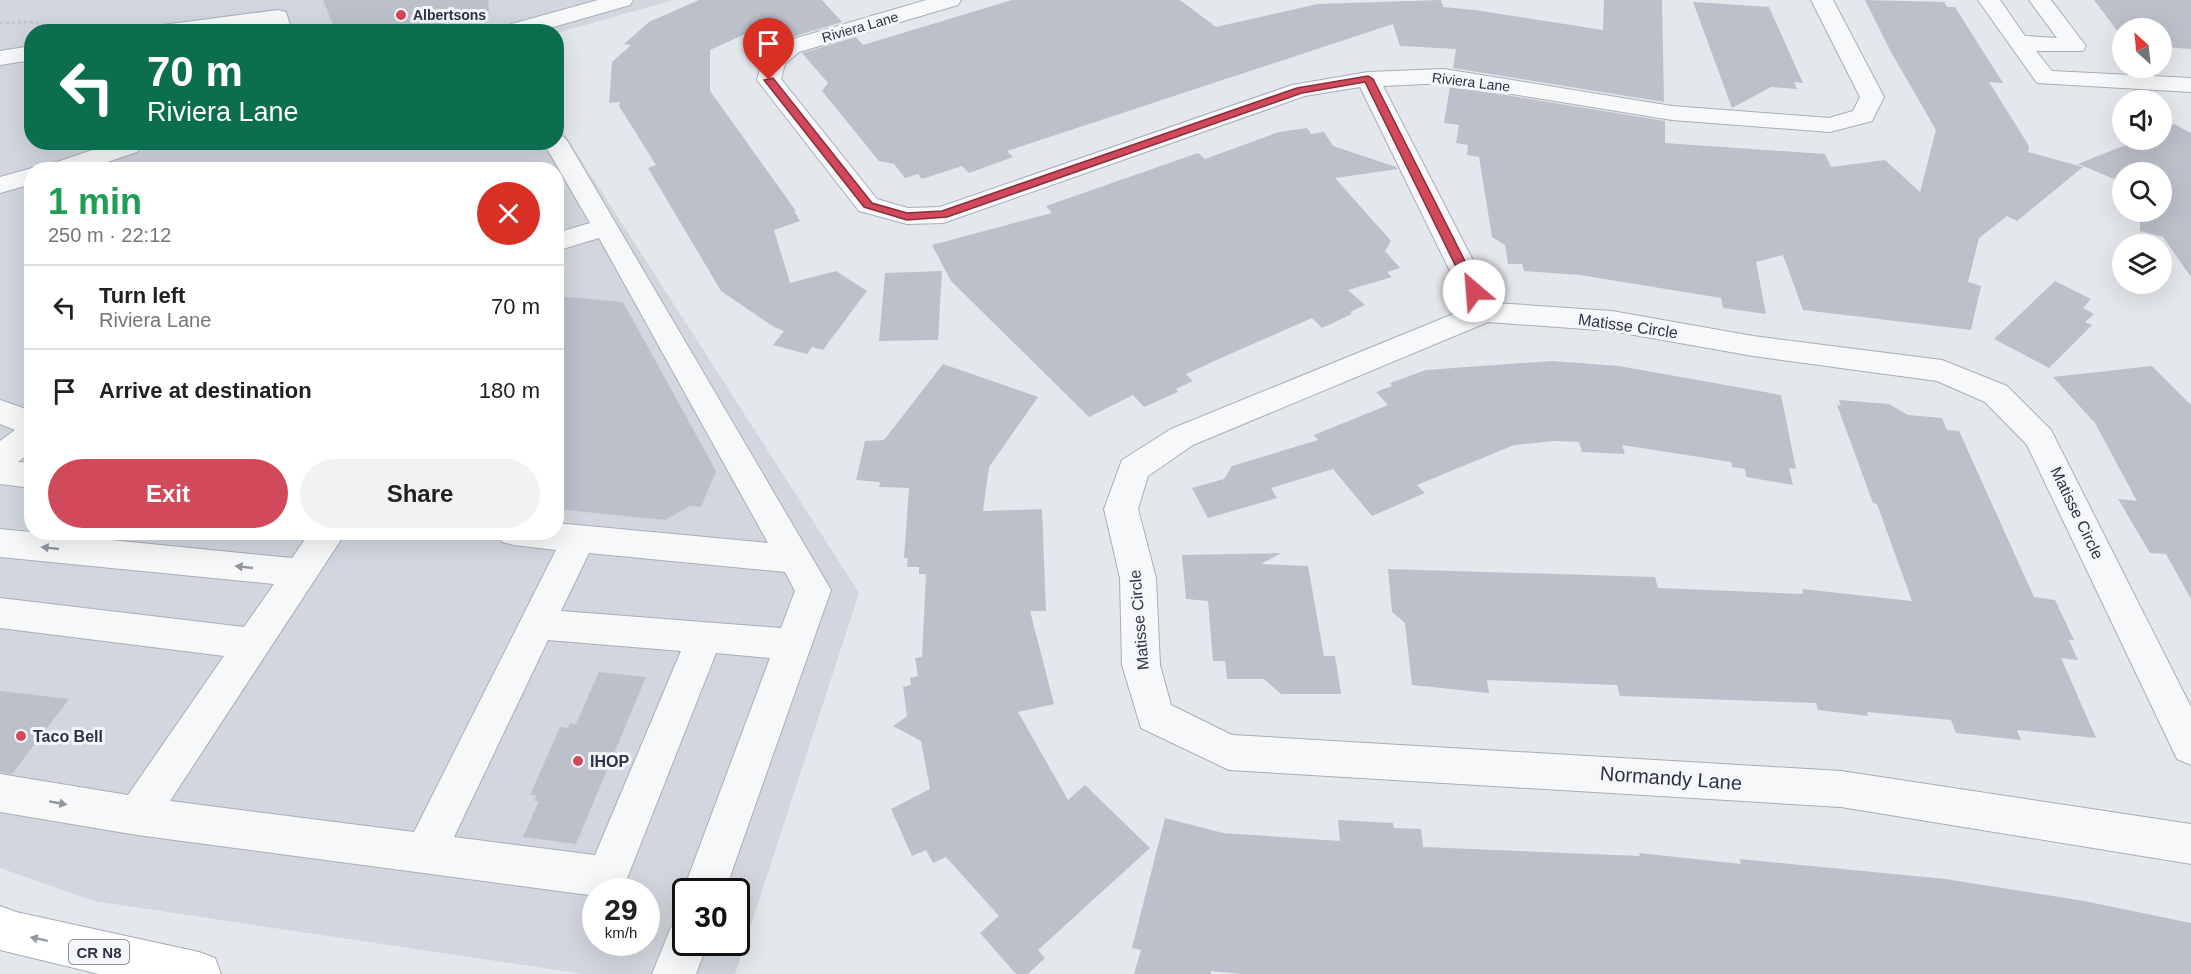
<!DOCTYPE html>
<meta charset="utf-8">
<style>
:root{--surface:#fff;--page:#f2f2f2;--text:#202124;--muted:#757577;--line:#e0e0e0;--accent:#d1495b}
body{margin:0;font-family:Helvetica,sans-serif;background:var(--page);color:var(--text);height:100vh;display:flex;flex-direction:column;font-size:22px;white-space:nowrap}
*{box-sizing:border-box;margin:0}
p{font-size:20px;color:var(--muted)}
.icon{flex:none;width:33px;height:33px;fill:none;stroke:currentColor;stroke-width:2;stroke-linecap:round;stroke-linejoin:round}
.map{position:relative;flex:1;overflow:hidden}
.sheet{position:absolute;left:24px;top:162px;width:540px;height:378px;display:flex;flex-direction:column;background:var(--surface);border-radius:24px;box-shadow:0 6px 24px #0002}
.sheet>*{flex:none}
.hud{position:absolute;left:24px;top:24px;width:540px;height:126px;border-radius:24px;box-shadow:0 6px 24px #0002;background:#0b6e4f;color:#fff;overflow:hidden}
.needle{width:39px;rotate:333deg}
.controls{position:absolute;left:2112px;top:18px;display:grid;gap:12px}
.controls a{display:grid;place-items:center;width:60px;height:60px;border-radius:50%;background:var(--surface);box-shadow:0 6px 24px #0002;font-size:30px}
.speed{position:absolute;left:582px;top:878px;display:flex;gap:12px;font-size:30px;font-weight:700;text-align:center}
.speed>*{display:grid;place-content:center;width:78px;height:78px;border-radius:50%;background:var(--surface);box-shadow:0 6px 24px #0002;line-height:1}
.speed small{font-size:15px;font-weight:400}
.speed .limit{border:3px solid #111;border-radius:9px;background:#fff;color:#111}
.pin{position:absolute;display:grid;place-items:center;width:51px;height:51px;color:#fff;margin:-62px -26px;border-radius:50% 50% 50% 0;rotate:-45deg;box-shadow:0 0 6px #0007}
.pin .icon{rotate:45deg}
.me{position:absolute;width:66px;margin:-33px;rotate:333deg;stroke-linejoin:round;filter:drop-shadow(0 0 4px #0008)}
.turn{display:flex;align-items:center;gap:21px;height:126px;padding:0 24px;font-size:27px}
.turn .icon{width:78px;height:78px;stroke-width:2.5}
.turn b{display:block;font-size:42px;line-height:51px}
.round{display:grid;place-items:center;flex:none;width:63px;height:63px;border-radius:32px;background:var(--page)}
.overview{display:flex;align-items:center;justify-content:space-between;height:102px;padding:0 24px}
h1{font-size:36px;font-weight:600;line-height:45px;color:#1e9e55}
.button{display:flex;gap:12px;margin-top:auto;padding:12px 24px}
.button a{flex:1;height:69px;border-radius:36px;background:var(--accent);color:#fff;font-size:24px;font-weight:600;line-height:69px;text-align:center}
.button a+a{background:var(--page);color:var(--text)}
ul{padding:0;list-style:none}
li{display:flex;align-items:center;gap:18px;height:84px;padding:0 24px;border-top:2px solid var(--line)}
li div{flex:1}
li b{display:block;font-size:22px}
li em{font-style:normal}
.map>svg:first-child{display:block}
.built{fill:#d2d6de;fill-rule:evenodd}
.building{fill:#bbc0ca}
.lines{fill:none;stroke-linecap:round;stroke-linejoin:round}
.minor-casing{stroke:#a9aeb7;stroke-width:2}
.major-casing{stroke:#a3abb8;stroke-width:2}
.path{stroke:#c2c5cb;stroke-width:3;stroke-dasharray:3 3;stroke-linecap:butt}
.minor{fill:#f7f8fa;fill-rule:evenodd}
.major{fill:#fff;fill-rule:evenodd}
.oneway{fill:#9196a0}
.oneway2{fill:#959aa2}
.route{fill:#d1495b;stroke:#882f3b;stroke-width:1.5}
.poi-dot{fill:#d1495b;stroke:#f4f6f9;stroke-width:2}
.labels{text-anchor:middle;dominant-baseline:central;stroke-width:6;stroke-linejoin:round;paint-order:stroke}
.far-poi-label{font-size:14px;font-weight:bold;fill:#2b3445;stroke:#f4f6f9;text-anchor:start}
.far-street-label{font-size:14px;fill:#2b3445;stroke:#f4f6f9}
.shield{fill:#f4f6f9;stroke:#676e7b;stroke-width:1.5}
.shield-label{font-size:15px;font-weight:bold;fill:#2b3445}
.street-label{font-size:16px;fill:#2b3445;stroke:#f4f6f9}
.poi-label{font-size:16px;font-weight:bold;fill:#2b3445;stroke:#f4f6f9;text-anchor:start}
.near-street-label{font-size:20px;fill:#2b3445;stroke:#f4f6f9}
</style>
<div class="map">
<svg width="2191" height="974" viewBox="0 0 2191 974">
<rect width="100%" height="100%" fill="#e4e7ec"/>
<path class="built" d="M0 0H673L557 33 32 32V142H556L557 122 859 593 735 974H583L94 901 0 868ZM32 170H556V532H32ZM596 891H646V942H596ZM686 891H736V942H686Z"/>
<path class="building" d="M323 0H488L489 11 411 32H336Z
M699 0H822L842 22 789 38 774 21 710 50V91L796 211H794L800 221 774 230 790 283 836 271 867 291 823 350 812 347 807 354 773 345 784 331 774 327 721 291 648 168 656 165 619 106 620 102 609 103 612 62 631 45 624 44 649 22Z
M1012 0H1180L1216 27 1318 4 1441 0 1443 7 1475 10 1603 30 1604 0H1662L1664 102 1453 68 1456 49 1400 46 1393 24 1007 151 1013 157 969 173 962 166 922 179 918 174 905 178 894 164 879 161 822 91 828 83 802 53 856 37 863 45Z
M1865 0 1944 2 1947 7H1955L2003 83 1989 82 2029 146 2028 152 2083 167 2017 221 2007 216 1979 238 1968 282 1981 286 1971 330 1803 310 1783 255 1756 262 1766 314 1723 308 1721 298 1580 275 1524 271 1522 264H1508L1505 245 1492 237 1479 157 1467 155 1468 145 1456 143 1459 125 1444 123 1450 86 1665 121V143L1825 154 1831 167 1885 160 1920 192 1936 130 1891 52Z
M2094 0H2191V49L2162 47V28H2122V37Z
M1693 2 1769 7 1803 83 1794 82 1797 89 1771 87 1732 108Z
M2174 124 2191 133V277L2163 237 2140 231V212H2162V172H2122V182L2078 164 2138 140H2162V130Z
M1307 128 1311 134 1324 132 1333 146 1396 167 1398 169 1335 178 1391 241 1385 251 1400 268 1387 272 1392 277 1348 290 1365 305 1350 312 1352 314 1322 328 1312 318 1230 354 1186 374 1193 381 1176 389 1178 392 1144 407 1133 395 1089 417 951 281 932 245 1052 213 1046 206 1198 153 1205 159 1279 132Z
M942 271 938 340 879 341 885 273Z
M2055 281 2091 299 2083 308 2094 314 2085 322 2092 325 2049 368 1994 339Z
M556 296 623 302 716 471 701 507 690 506 665 520 556 509Z
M1552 361 1619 366 1781 395 1796 469 1789 468 1793 485 1746 477 1745 469 1732 467 1731 462 1622 445 1625 454 1582 452 1579 442 1554 441 1514 445 1417 485 1425 493 1372 516 1333 469 1271 488 1277 498 1208 518 1192 488 1224 479 1232 466 1318 440 1314 435 1388 405 1376 392 1392 386 1390 383 1426 370Z
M943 364 1038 397 989 467 983 511 1042 509 1046 611H1030L1054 704 1018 712 1068 800 1085 785 1150 848 1038 950 1045 958 1028 974H1016L980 933 999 916 946 857 933 863 926 850 912 856 891 809 930 789 921 741 893 726 907 716 903 687 911 685 910 678 918 676 915 658 922 657 926 574H919V567H907L908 558H904L909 488 879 487 880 482 856 480 865 441 884 440Z
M2152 366 2191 405V599L2166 554 2150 553 2118 499 2137 501 2095 423 2053 377Z
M1839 400 1889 404 1908 415 1942 418 1947 430 1959 431 2034 597 2055 600 2074 640H2069L2078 660 2061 658 2096 738 2017 730 2021 740 1956 733 1951 720 1867 712 1868 716 1818 710 1816 703 1620 696 1617 685 1487 680 1489 693 1412 685 1405 623 1392 612 1388 569 1655 577 1658 588 1803 594 1802 589 1912 601 1877 504 1873 503 1837 405 1841 406Z
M1281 553 1261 564 1308 566 1324 656H1335L1341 694H1281L1264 679H1227L1225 661H1213L1208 601 1186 599 1182 555Z
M599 672 646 677 576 844 523 837 539 801H534L537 795H530L560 727 568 728 570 723 576 724Z
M0 691 69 699 12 774 0 772Z
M1165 818 1223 833 1340 841 1338 820 1393 823 1394 828 1421 829 1423 847 1640 856 1639 853 1741 864 1740 859 1945 879 2084 901 2191 923V974H1242L1211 971V974H1134L1141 950 1132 948Z"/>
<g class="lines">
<g class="minor-casing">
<path id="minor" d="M598 0H633L630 5 536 32H498L501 27Z
M926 0H961L958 5 799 52 785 64 781 79 877 199 908 208 940 207 1292 85 1368 72 1444 69 1672 106 1829 118 1853 111 1860 97 1811 0H1833L1884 97 1872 121 1830 132 1672 120 1444 83 1383 86 1495 303 1612 311 1753 336 1942 360 2007 386 2051 430 2191 707V765L2177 759 2027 445 1985 402 1937 381 1753 356 1612 331 1488 322 1193 445 1148 476 1138 509 1156 578 1160 665 1171 705 1232 735 1841 771 2191 824V864L1841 807 1229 770 1141 728 1122 665 1120 578 1104 509 1122 460 1171 429 1468 308 1360 87 1305 96 943 223 907 224 859 211 757 80 762 61 783 42Z
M1978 0H2000L2025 36 2057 38 2029 0H2051L2086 46 2083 51H2036L2052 71 2191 78V92L2037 83Z
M278 10 286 12 292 32H270L268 25 219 32H152L155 27 163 25Z
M32 46V60L0 65V51Z
M556 135 564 137 568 142 831 590 725 891H686V897L683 891 770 658 716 653 622 891H596V896L137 835 0 812V774L128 795 224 656 0 628V598L244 627 274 584 0 557V529L292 558 310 532H346L170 801 414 832 556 550 514 545 502 542 497 532H556V523L768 543 599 238 556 251V233L590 223 543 142H556ZM589 553 785 572 795 591 781 628 561 611ZM548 640 681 651 595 855 454 837Z
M116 142H138L141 147 137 152 84 170H44L48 165Z
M32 168 37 170H32V184L0 193V177Z
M0 400 32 411V451L18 462 32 463V488L0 484V441L15 430 0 424Z
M686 921V942H708L696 974H652L671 927Z"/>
</g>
<g class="major-casing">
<path id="major" d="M0 906 16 912 199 952 215 958 221 974H99L0 950Z"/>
</g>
<path class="path" d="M0 23 33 22 67 32
M102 32 133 26"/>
<use href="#minor" class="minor"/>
<use href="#major" class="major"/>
</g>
<defs><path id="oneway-solid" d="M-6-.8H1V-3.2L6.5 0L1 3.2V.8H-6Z" transform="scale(1.5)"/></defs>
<g class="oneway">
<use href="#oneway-solid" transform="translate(50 548) rotate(-174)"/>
<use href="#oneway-solid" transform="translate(244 567) rotate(-174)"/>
<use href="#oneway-solid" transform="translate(58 803) rotate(10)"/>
</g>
<use class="oneway2" href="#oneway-solid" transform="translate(39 939) rotate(-168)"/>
<path class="route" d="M1368 76 1373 79 1480 291 1478 294H1470L1468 291 1365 82 1302 93 947 217 907 220 864 207 764 80 773 78 872 203 907 213 942 211 1297 88Z"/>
<g class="poi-dot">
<circle cx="401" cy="15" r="6"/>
<circle cx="21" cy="736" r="6"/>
<circle cx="578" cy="761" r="6"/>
</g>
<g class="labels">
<g class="far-poi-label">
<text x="413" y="15">Albertsons</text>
</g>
<g class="far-street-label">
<text transform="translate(860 27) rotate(-16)">Riviera Lane</text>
<text transform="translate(1471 82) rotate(7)">Riviera Lane</text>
</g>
<rect class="shield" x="69" y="940" width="60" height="24" rx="4.5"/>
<g class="shield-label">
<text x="99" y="952">CR N8</text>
</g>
<g class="street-label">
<text transform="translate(1628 326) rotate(8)">Matisse Circle</text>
<text transform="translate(2077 513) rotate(64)">Matisse Circle</text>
<text transform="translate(1139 620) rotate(-95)">Matisse Circle</text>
</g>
<g class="poi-label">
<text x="33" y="736">Taco Bell</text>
<text x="590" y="761">IHOP</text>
</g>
<g class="near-street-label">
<text transform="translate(1671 778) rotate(4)">Normandy Lane</text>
</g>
</g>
</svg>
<div class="controls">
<a><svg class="needle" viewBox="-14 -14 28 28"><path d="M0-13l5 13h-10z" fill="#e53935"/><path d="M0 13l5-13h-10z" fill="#757577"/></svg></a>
<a><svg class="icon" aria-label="sound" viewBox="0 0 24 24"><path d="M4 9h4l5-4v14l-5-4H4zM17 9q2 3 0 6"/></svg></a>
<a><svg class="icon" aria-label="search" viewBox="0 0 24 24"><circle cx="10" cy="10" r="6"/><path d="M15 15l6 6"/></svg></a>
<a><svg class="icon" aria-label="layers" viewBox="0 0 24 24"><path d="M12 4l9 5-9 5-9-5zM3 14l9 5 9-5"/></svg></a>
</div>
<div class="speed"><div>29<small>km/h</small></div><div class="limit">30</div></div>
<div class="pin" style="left:769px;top:80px;background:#d93025"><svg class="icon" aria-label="arrive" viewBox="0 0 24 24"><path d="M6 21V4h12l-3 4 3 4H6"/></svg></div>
<svg class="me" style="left:1474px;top:291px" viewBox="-20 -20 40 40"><circle r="19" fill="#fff"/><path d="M0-13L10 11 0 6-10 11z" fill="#d1495b"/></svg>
<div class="hud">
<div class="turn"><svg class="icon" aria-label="left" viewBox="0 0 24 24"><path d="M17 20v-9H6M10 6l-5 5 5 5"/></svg><div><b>70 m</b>Riviera Lane</div></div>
</div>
<section class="sheet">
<div class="overview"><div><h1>1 min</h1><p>250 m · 22:12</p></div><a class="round" style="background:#d93025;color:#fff"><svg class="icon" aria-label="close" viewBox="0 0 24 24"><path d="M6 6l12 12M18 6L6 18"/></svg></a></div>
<ul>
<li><svg class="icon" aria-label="left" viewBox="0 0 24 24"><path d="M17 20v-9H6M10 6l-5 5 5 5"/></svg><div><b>Turn left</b><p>Riviera Lane</p></div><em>70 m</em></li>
<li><svg class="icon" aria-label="arrive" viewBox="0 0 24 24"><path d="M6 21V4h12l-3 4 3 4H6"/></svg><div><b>Arrive at destination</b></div><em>180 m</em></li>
</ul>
<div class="button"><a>Exit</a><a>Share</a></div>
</section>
</div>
